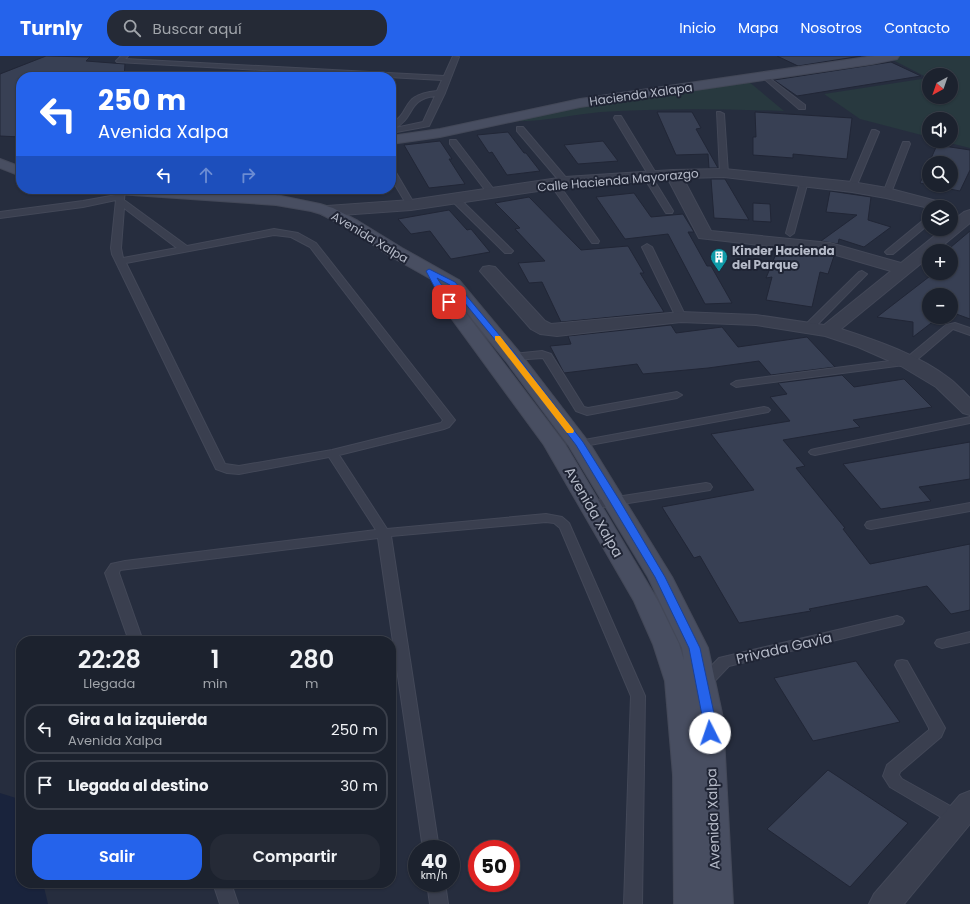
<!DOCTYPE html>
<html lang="es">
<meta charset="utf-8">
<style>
:root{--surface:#1c222e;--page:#252a36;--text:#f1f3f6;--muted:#a0a4aa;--line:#3a3f4a;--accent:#2563eb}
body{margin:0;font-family:Poppins,sans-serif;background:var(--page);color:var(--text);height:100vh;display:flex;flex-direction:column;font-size:15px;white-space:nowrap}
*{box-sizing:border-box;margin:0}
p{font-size:13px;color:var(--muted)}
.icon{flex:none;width:22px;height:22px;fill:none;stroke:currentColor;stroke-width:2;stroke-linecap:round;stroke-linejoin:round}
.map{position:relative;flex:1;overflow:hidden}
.drawer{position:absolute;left:16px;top:580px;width:380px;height:252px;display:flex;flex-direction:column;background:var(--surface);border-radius:16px;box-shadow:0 1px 3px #0004,0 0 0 1px var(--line)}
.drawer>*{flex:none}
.guide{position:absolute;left:16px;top:16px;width:380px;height:122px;border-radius:16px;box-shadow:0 1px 3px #0004,0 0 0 1px var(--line);background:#2563eb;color:#fff;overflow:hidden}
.needle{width:26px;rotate:220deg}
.controls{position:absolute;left:922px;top:12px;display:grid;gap:8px}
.controls a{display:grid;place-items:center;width:36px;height:36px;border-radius:50%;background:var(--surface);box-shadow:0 1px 3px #0004,0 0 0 1px var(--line);font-size:20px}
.speed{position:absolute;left:408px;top:784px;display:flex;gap:8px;font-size:20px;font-weight:700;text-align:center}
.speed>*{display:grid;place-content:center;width:52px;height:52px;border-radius:50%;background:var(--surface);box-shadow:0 1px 3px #0004,0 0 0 1px var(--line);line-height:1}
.speed small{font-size:10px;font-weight:400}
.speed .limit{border:6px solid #d22;background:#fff;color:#111}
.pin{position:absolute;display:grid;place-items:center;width:34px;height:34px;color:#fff;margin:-17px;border-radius:8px;box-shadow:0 2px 6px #0006}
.me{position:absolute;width:44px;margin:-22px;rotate:356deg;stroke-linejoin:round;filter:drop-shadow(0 0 3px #0008)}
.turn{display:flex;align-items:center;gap:14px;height:84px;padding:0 16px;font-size:18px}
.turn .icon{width:52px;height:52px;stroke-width:2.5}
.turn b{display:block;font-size:28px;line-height:34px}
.lanes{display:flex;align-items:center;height:38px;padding:0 16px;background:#0003;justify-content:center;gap:20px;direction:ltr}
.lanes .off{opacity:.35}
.eta{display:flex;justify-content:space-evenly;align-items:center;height:68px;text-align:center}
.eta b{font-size:24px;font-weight:600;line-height:28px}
.button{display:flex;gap:8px;margin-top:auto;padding:8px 16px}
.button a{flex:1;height:46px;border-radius:16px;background:var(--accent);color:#fff;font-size:16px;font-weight:600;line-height:46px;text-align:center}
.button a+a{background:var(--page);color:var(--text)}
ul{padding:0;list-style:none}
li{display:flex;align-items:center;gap:12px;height:50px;margin:0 8px 6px;padding:0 8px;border:2px solid var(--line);border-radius:16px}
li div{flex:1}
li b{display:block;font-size:15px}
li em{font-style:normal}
header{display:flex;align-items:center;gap:24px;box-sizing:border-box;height:56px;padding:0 20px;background:var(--accent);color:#fff}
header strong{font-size:19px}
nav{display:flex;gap:22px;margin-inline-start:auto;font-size:14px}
.search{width:280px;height:36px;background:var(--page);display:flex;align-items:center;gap:10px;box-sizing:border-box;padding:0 14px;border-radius:16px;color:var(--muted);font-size:15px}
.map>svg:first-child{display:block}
.green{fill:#28393f;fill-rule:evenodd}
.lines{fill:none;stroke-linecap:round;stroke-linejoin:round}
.river{fill:#19233c;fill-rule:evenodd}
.building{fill:#384054;stroke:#212636}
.lane-casing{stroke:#434858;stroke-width:2}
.street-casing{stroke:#434858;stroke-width:2}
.secondary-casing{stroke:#434858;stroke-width:2}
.lane{fill:#3a3f4f;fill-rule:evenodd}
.street{fill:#3a3f4f;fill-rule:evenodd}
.secondary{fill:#484e61;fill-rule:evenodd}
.route{fill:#2563eb;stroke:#184099}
.slow{fill:#f59e0b}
.labels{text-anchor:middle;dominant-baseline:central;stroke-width:4;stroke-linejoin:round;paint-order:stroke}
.far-street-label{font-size:12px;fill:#b6bbc9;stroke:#1f2434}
.far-poi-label{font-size:12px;font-weight:bold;fill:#b6bbc9;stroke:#1f2434;text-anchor:start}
.street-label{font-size:14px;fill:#b6bbc9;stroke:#1f2434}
</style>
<header>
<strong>Turnly</strong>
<div class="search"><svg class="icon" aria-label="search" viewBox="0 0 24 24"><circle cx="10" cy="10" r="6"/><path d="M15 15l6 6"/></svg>Buscar aquí</div>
<nav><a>Inicio</a><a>Mapa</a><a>Nosotros</a><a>Contacto</a></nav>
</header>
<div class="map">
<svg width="970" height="848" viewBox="0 0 970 848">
<rect width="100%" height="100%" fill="#262d3e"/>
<path class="green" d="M894 0H970V92L942 85H951V63H929V81L860 63 824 38 928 22 889 2ZM929 19H951V41H929Z
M748 25 784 55C723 53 662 52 601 56 569 59 539 67 507 65L591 48Z"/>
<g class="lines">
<path class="river" d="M0 737 19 743 21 748V827H43L48 848H0Z"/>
</g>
<path class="building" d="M46 0 90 1 86 5 125 8 124 21H21V81L0 80V18Z
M777 0H861L798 10Z
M891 6 921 20 797 40 774 24Z
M657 56H692L701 72 696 73 718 112H709L708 98 676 99Z
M755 56 852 62 847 103 793 98V102L753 99V81H756Z
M508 76 524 97H526L540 115 507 119 492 96 489 97 477 79Z
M440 85 452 103H449L465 128 429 132 404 89Z
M603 85 618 105 578 108 564 89Z
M937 89 970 94V114L960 135 929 129H951V107H929Z
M929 108V129L920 127Z
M711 123H725L749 164 714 162Z
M830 135 871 141 868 164 891 171 864 191 839 183 838 188 821 185 857 159 826 156Z
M634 137 651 161 683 158 694 176H688L707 210H711L732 247 705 248 668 178 625 183 596 141Z
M529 141 581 194 628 190 644 217H640L664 256 561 266 542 226 529 227 518 207 545 205 515 173 520 172 495 147Z
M753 147 770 148 771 166 753 165Z
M449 154 467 174 471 173 490 196 451 203 430 175 411 178 398 163Z
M970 175V263L951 256V239H929V261H939L913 281V266L877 261 934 217H951V191Z
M778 193 834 200 828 218 820 216 812 251 766 244 772 221 766 222Z
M671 269 676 277 722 271 738 291 807 281 835 311 771 319 759 305 708 312 643 318 637 308 564 317 550 290 571 288 568 280Z
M842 319 854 331 904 323 932 351 853 364 860 371 783 384 805 410 796 412 845 472 843 473 870 508 970 488V554L951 558 927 530 809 553 811 555 739 567 700 500 694 502 662 451 754 434 711 378 790 365 770 341 787 338 778 327Z
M970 386V423L919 431 931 445 881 453 843 408Z
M856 605 900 666 813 685 774 622Z
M828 714 908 767 850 831 767 773Z"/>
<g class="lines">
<g class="lane-casing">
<path id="lane" d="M121 0H128L125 3 444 20 453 0 459 1 445 37 429 70 391 77V68C413 55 399 39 437 35L442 24 117 6 116 5ZM435 40 423 66 395 72C415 62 407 43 435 40Z
M764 18 805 49V53H799L762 21V19Z
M717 56H720L724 58 728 117 724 119 720 117Z
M615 60H621L657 119 652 121 673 155 672 157H666L643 120 648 118 614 62Z
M517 71H523L568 124 569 126 568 128H562L517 75Z
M872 74H875L879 76 856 131 855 133H849L848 131Z
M450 84H456L495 135 496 137 495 139H489L450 88Z
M903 86H909L910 88 891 137 887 140 884 139 883 137Z
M391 113 395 115 415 149 414 151H408L407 149 391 122Z
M801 123H807L808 125 794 177 790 180 786 177Z
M551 126H557L599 185 598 187H592L550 128Z
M117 133H125L124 144 187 190 274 173 298 177 316 187 455 364 449 371 444 373 339 399 387 473 546 458 562 461 569 467 645 640 642 848H624L631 640 560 472 554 467 546 466 391 480 439 793H423L378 482 120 514 119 517 143 585H129L105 517 111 508 125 505 376 474 329 401 239 418 227 417 216 413 112 198 111 192 116 144 83 151 0 162V156L83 145 116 139ZM124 152 177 192 123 202 121 192ZM274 179 291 181 310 191 443 364 441 367 332 394 239 410 225 408 126 207Z
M266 133H274L280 144 279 146H273Z
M455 140 458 141 511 193 513 195 511 197H505L452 145 451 143 452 141Z
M929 161V168L893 198H887L885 196 887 194 926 162Z
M647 188 652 191 686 261 685 263H677L676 261 642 191Z
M862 215 867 218 865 220 812 274H804L803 272 804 270 859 216Z
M955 267 970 272V279L953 273 912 308 736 331 731 328 736 325 905 303 946 269Z
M542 295 551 298 584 351 588 352 677 336 682 339 677 342 587 359 576 355 543 302 513 304 508 301 513 298Z
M764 351 768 352 770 354 768 356 579 391 575 390 573 388 575 386 579 385Z
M970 361V367L815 399 811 398 809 396 811 394 815 393Z
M706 427 710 428 712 431 710 434 591 453 587 452 585 449 587 446 591 445Z
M970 447V455L871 473 867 472 865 469 867 466 871 465Z
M897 560 902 562 904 565 902 568 729 610 708 632 703 633 696 632 694 628 719 602Z
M970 576V586L942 592 937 590 935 587 937 584Z
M902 604 907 605 945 672 941 681 900 716 899 719 902 723 963 757 965 762 963 767 957 769 951 767 890 731 883 720 887 709 929 674V672L895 609 897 605Z
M213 827H231L238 848H220Z
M427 827H445L448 848H430Z"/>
</g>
<g class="street-casing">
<path id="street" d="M724 113 852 126 887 132 948 148 950 151H929V152L886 142 852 136 724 121 683 122 711 175 830 187 901 207 943 173H951V166L964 156 970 154V167L936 195H929V201L841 273C878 285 919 299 950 323 957 328 963 336 970 342V359L963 357 936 331 901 310 858 291 825 280 756 269 681 266 557 280 540 278 531 273 480 215 483 211 489 210 495 211 545 265 551 268 681 256 756 259 824 269 891 215 829 197 699 182 668 123 565 131 411 154 327 160 321 158 319 155 321 152 327 150 411 144 565 121 673 114Z
M970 735V768L904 848H869L874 838 960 739Z"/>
</g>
<g class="secondary-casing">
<path id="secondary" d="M874 0H899L897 3 872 8 580 51 440 81 391 88V80L440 73 580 43Z
M0 103 21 111V120L0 112Z
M110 133H184L276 139 320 148 333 152 358 165 402 192 459 224 520 297 590 388 672 521 708 592 723 662 733 848H674L673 719 665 625 653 588 634 545 544 389 438 244 435 240 438 236 444 235 450 236 565 388 658 545 679 588 684 604 682 592 648 521 569 390 506 305 447 232 390 200 346 171 321 158 311 155 276 149 118 138 113 136Z"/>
</g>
<use href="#lane" class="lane"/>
<use href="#street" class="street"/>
<use href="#secondary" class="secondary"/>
</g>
<path class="route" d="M429 213 455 226 516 299 583 386 620 445 665 521 700 592 715 662 716 677 714 680 710 681 706 680 689 592 655 521 576 389 510 302 450 229 437 222 453 246 452 248H446L437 236 426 215Z"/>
<path class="slow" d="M495 280H500L573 373 574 375 573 377H567L495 284Z"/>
<defs>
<g id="building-pin" transform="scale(0.9)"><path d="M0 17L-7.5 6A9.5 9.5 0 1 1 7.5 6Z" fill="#0f9aa8" stroke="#1f2434"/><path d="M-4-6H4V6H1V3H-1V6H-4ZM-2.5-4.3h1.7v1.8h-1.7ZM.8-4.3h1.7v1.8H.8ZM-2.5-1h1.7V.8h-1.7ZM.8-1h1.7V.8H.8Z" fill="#fff"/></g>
</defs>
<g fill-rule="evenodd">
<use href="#building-pin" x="719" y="201"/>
</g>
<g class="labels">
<g class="far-street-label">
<text transform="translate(641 38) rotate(-8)">Hacienda Xalapa</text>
<text transform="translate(618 124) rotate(-5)">Calle Hacienda Mayorazgo</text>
<text transform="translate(370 181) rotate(31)">Avenida Xalpa</text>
</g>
<g class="far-poi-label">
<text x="732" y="194">Kinder Hacienda<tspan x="732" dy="14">del Parque</tspan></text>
</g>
<g class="street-label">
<text transform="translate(594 456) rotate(60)">Avenida Xalpa</text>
<text transform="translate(784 592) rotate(-13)">Privada Gavia</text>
<text transform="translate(713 763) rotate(-92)">Avenida Xalpa</text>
</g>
</g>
</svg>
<div class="controls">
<a><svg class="needle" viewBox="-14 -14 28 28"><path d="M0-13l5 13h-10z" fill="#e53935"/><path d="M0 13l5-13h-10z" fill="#a0a4aa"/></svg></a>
<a><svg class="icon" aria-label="sound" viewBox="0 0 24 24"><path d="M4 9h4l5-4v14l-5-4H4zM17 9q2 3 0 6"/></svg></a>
<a><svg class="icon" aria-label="search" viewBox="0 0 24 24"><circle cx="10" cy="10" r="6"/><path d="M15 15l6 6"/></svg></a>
<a><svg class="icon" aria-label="layers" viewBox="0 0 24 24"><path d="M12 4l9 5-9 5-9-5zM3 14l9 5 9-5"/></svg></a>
<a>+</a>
<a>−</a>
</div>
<div class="speed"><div>40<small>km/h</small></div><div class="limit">50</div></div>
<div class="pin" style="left:449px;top:246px;background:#d93025"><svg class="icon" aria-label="arrive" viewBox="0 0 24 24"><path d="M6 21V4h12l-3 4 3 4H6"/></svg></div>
<svg class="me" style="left:710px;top:677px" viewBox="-20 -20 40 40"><circle r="19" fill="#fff"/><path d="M0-13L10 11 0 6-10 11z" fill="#2563eb"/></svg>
<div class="guide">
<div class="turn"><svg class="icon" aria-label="left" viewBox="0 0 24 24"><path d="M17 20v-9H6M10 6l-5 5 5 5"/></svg><div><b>250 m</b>Avenida Xalpa</div></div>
<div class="lanes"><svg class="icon" aria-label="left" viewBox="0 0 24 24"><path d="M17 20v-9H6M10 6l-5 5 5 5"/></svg><svg class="icon off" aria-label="ahead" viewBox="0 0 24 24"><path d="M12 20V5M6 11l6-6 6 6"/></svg><svg class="icon off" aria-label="right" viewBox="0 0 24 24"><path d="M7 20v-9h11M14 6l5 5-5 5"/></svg></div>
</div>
<section class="drawer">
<div class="eta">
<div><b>22:28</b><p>Llegada</p></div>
<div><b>1</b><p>min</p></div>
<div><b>280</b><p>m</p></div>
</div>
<ul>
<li><svg class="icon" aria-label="left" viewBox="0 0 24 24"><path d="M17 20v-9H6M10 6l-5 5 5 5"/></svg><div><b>Gira a la izquierda</b><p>Avenida Xalpa</p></div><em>250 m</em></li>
<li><svg class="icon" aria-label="arrive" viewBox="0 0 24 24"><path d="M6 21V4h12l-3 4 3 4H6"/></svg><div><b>Llegada al destino</b></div><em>30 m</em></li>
</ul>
<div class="button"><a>Salir</a><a>Compartir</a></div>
</section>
</div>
